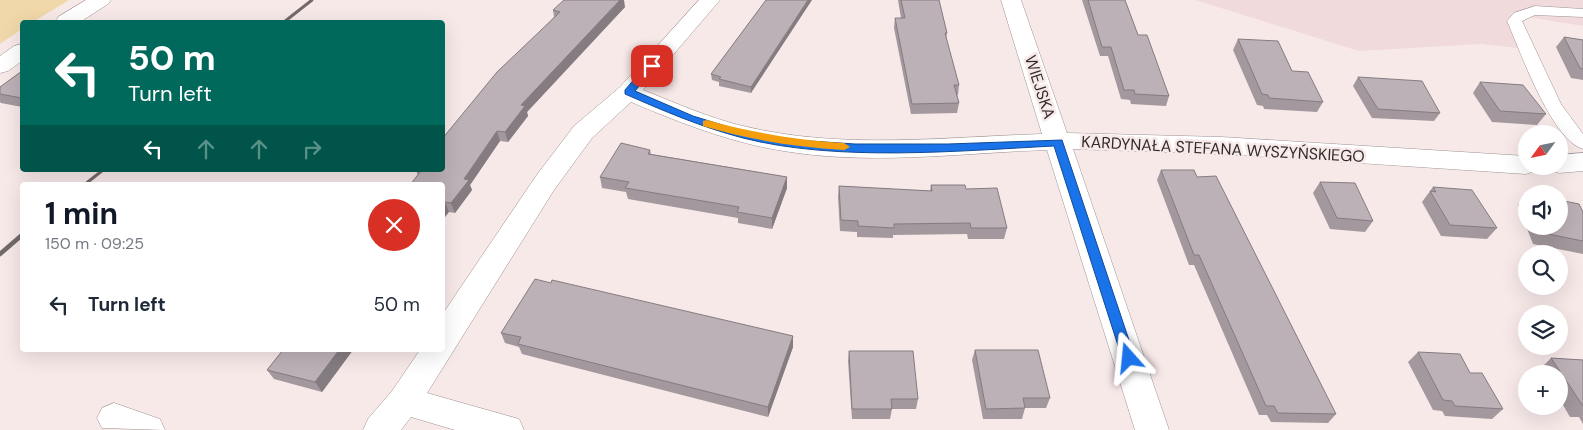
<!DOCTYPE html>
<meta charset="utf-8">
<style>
:root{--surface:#fff;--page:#f6f6f7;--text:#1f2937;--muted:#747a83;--accent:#111827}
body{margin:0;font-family:"DM Sans",sans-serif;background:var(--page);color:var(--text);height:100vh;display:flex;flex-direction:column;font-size:19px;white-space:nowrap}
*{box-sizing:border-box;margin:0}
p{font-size:16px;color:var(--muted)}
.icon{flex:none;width:28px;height:28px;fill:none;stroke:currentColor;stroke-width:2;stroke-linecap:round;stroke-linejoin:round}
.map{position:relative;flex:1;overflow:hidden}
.side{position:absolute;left:20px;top:182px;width:425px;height:170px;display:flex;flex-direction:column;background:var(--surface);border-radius:5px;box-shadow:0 5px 20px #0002}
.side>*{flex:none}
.guide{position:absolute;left:20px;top:20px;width:425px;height:152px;border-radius:5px;box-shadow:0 5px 20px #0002;background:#00695c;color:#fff;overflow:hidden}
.needle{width:32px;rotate:237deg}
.buttons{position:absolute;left:1518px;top:125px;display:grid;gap:10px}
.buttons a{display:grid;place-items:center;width:50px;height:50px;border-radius:50%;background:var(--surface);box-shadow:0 5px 20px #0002;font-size:25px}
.pin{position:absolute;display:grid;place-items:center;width:42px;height:42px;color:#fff;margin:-21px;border-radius:10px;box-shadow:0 2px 8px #0006}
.me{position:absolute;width:55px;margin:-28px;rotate:342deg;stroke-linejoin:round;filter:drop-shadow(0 0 4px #0008)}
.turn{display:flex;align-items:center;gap:18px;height:105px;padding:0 25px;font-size:22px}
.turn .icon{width:65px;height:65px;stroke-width:2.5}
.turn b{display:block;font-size:35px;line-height:42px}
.lanes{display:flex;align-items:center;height:48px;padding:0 25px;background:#0003;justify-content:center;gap:25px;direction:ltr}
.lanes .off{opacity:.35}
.round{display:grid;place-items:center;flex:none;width:52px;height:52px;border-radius:26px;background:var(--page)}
.summary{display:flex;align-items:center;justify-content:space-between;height:85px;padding:0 25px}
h1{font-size:30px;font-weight:700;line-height:38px;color:var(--accent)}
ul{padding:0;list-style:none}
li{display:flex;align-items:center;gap:15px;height:75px;padding:0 25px}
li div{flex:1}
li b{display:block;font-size:19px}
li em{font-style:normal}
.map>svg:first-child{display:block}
.built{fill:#f1dadb}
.green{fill:#f1d8aa}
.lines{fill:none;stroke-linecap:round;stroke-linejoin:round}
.lane-casing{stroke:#9f9292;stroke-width:1}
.street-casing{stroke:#9f9292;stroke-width:1}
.lane{fill:#fff;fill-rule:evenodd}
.street{fill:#fff;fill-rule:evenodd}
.rail-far1{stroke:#726969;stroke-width:3}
.rail{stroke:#726969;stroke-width:4.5}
.wall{fill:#a2989d}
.shaded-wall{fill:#847c80}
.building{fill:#bcb1b7;stroke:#847c80}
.route{fill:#1a73e8;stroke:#114b97}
.slow{fill:#f59e0b}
.labels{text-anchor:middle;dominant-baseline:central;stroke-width:5;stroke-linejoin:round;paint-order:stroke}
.street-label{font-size:16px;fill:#312b2b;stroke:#f8e9e9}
</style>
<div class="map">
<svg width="1583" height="430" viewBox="0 0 1583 430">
<rect width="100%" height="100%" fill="#f8e9e9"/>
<path class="built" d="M1195 0H1583V26L1528 17 1521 26 1535 50 1481 44 1359 51Z"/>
<path class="green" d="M0 0H69L33 22H22V29L0 44Z"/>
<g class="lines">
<g class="lane-casing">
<path id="lane" d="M1535 6 1583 9V17L1535 15 1522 21 1561 104 1583 134V149C1551 140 1520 50 1507 21L1514 13Z"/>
</g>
<g class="street-casing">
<path id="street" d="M86 0H111L108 4 80 22H56L58 17Z
M699 0H720L643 90C676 103 709 118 743 126 841 150 943 137 1042 134L1001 0H1021L1067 133 1222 137 1526 156V166H1538L1535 171 1526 174 1222 154 1073 149 1169 430H1135L1047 150C962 153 875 165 790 152 734 144 683 124 631 102L592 138 554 190 427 393 519 419 524 430H455L411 417 401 430H363L368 419 392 391 420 350H442V315L536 176 574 126 620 87Z
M22 44V61L8 71 0 73V56L14 46Z
M1583 153V171L1559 173 1550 170 1547 166H1559V155Z
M114 403 160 419 165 430 102 428 97 418 102 408Z"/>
</g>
<use href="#lane" class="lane"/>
<use href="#street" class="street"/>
<path class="rail-far1" d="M284 22 312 0
M84 185 103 170"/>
<path class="rail" d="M0 254 22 235"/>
</g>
<path class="wall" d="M766 0 751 93 719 86V82L712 80 711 74Z
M898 0H939L947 33 946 39 959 85 958 95H957L959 103 957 113 911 114 894 28 895 18H901Z
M1082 0H1125L1138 35 1169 96 1166 106 1131 104 1130 100 1121 99 1108 56H1100Z
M625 7 527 112 528 116 508 142 500 141 470 185 472 190 455 213 449 212 418 175 416 171 554 17 553 10Z
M1564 37 1583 40V80L1571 78 1556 47Z
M1238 39 1292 71 1323 102 1317 112 1264 109 1263 106 1257 105 1233 50Z
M22 71V107L1 103 0 102V87Z
M1358 77 1440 113 1434 121 1372 118 1353 86Z
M1480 82 1546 114 1537 125 1492 122 1473 93Z
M650 150 651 154 787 177V188L772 229 738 223V218L628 199 626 192 602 188 600 177Z
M1161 170 1197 177 1336 414 1328 423 1271 422 1267 415H1259L1194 265H1189L1157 180Z
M1320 182 1373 221 1365 232 1330 229 1313 193Z
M931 185 966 189 1007 228 1004 239H968L967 234 893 235V238L857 237V232L840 231 838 197 839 186 930 191Z
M1433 187 1497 228 1487 239 1441 236 1422 202Z
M1526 196V226L1518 205Z
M1583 212V254L1533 244 1526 226H1559Z
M551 283 793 336V347L768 417 522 354 519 347 505 343 501 333Z
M283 350H353L322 392 274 379 267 370Z
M975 350 1050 398 1046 408H1025L1022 419H983L972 360Z
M849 351 918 399 916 409H892L890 419H852L848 361Z
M1418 352 1470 373 1503 409 1492 419 1445 416 1442 411 1433 410 1408 362Z
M1551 358 1583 360V424L1579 417H1570L1559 398V374H1543L1540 369Z"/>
<path class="shaded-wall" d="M620 0H624L625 7 527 112 528 116 508 142 505 132 521 105Z
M808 0H812L751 93V87Z
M497 131 500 141 470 185 472 190 455 213 451 203 464 179Z
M787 177V188L772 229V218Z
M445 202 449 212 442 221V205Z
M793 336V347L768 417V407Z
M339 350H353L322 392 315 382Z"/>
<path class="building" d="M564 0H620L521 105 525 106 505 132 497 131 464 179 469 180 451 203 445 202 442 205V185H410L420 172 416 171 417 170H442V139L497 72 560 12 553 10Z
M766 0H808L751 87 719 79 721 77 711 74Z
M901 0H939L947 33H945L959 85H954L959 103 912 104 895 18H905Z
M1088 0H1125L1138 35H1147L1169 96 1135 94 1134 90H1124L1111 47H1102Z
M1564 37 1583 40V69L1580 68Z
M1238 39 1278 41 1292 71 1308 72 1323 102 1269 98 1268 95 1262 94Z
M22 71V98L0 94V87Z
M1358 77 1422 81 1440 113 1378 109Z
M1480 82 1523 85 1546 114 1500 111Z
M621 143 650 150 648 154 787 177 772 218 737 212 739 207 625 188 629 182 600 177Z
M1161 170H1194L1197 177 1216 176 1336 414 1278 413 1274 406H1266L1199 255H1194Z
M1320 182 1355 183 1373 221 1337 218Z
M931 185H965L966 189 997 188 1007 228H971L970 223 894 224V228L858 226V221L841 220 839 186 932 191Z
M1433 187 1472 190 1497 228 1450 225 1430 191 1436 192Z
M1559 200 1579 204 1583 212V241L1543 233 1540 226H1559Z
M535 279 551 283 552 280 793 336 768 407 518 344 521 337 501 333Z
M283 350H339L315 382 267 370Z
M975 350H1038L1050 398H1023L1025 408 986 409Z
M849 351H913L918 399H891L892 409H852Z
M1418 352 1460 354 1470 373H1482L1503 409 1455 406 1452 401 1443 400Z
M1551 358 1583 360V406Z"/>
<path class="route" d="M648 63 656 66 635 91 693 116 745 132 795 140 855 144H948L1062 140 1135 358 1134 362 1129 364 1122 358 1054 146C957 151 837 162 743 138 701 127 664 111 625 94V90Z"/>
<path class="slow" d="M707 120C753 133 796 140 844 143L850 147 844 150C795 147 750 140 703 126V121Z"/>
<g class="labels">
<g class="street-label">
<text transform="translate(1040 87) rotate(72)">WIEJSKA</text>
<text transform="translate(1223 149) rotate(3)">KARDYNAŁA STEFANA WYSZYŃSKIEGO</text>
</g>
</g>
</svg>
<div class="buttons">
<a><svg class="needle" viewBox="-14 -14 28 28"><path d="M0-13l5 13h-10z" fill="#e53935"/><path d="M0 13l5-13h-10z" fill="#747a83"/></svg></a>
<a><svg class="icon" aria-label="sound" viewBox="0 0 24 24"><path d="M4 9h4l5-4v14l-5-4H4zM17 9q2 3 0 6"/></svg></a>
<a><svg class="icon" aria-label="search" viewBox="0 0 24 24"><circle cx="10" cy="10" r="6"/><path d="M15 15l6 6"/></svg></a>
<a><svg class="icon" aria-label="layers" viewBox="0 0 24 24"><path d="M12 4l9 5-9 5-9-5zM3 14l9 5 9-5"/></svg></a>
<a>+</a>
</div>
<div class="pin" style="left:652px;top:66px;background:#d93025"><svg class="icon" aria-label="arrive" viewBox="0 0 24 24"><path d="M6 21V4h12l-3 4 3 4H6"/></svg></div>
<svg class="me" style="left:1129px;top:358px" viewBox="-20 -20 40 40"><path d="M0-17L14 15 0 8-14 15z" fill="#1a73e8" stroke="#fff" stroke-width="4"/></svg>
<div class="guide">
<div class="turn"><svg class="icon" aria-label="left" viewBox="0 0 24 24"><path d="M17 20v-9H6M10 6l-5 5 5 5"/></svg><div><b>50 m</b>Turn left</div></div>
<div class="lanes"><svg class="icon" aria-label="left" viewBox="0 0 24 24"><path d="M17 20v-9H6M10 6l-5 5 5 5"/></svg><svg class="icon off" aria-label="ahead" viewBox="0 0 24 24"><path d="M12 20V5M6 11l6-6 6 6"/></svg><svg class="icon off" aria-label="ahead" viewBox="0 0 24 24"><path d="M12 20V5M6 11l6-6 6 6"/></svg><svg class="icon off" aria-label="right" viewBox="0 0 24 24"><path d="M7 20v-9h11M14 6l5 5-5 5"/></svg></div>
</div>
<section class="side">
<div class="summary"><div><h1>1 min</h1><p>150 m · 09:25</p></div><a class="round" style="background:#d93025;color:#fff"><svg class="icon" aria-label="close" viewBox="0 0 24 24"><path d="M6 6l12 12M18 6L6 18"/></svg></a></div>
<ul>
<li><svg class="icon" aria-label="left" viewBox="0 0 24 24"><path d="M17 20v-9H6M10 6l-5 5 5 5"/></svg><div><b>Turn left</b></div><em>50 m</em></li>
</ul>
</section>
</div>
